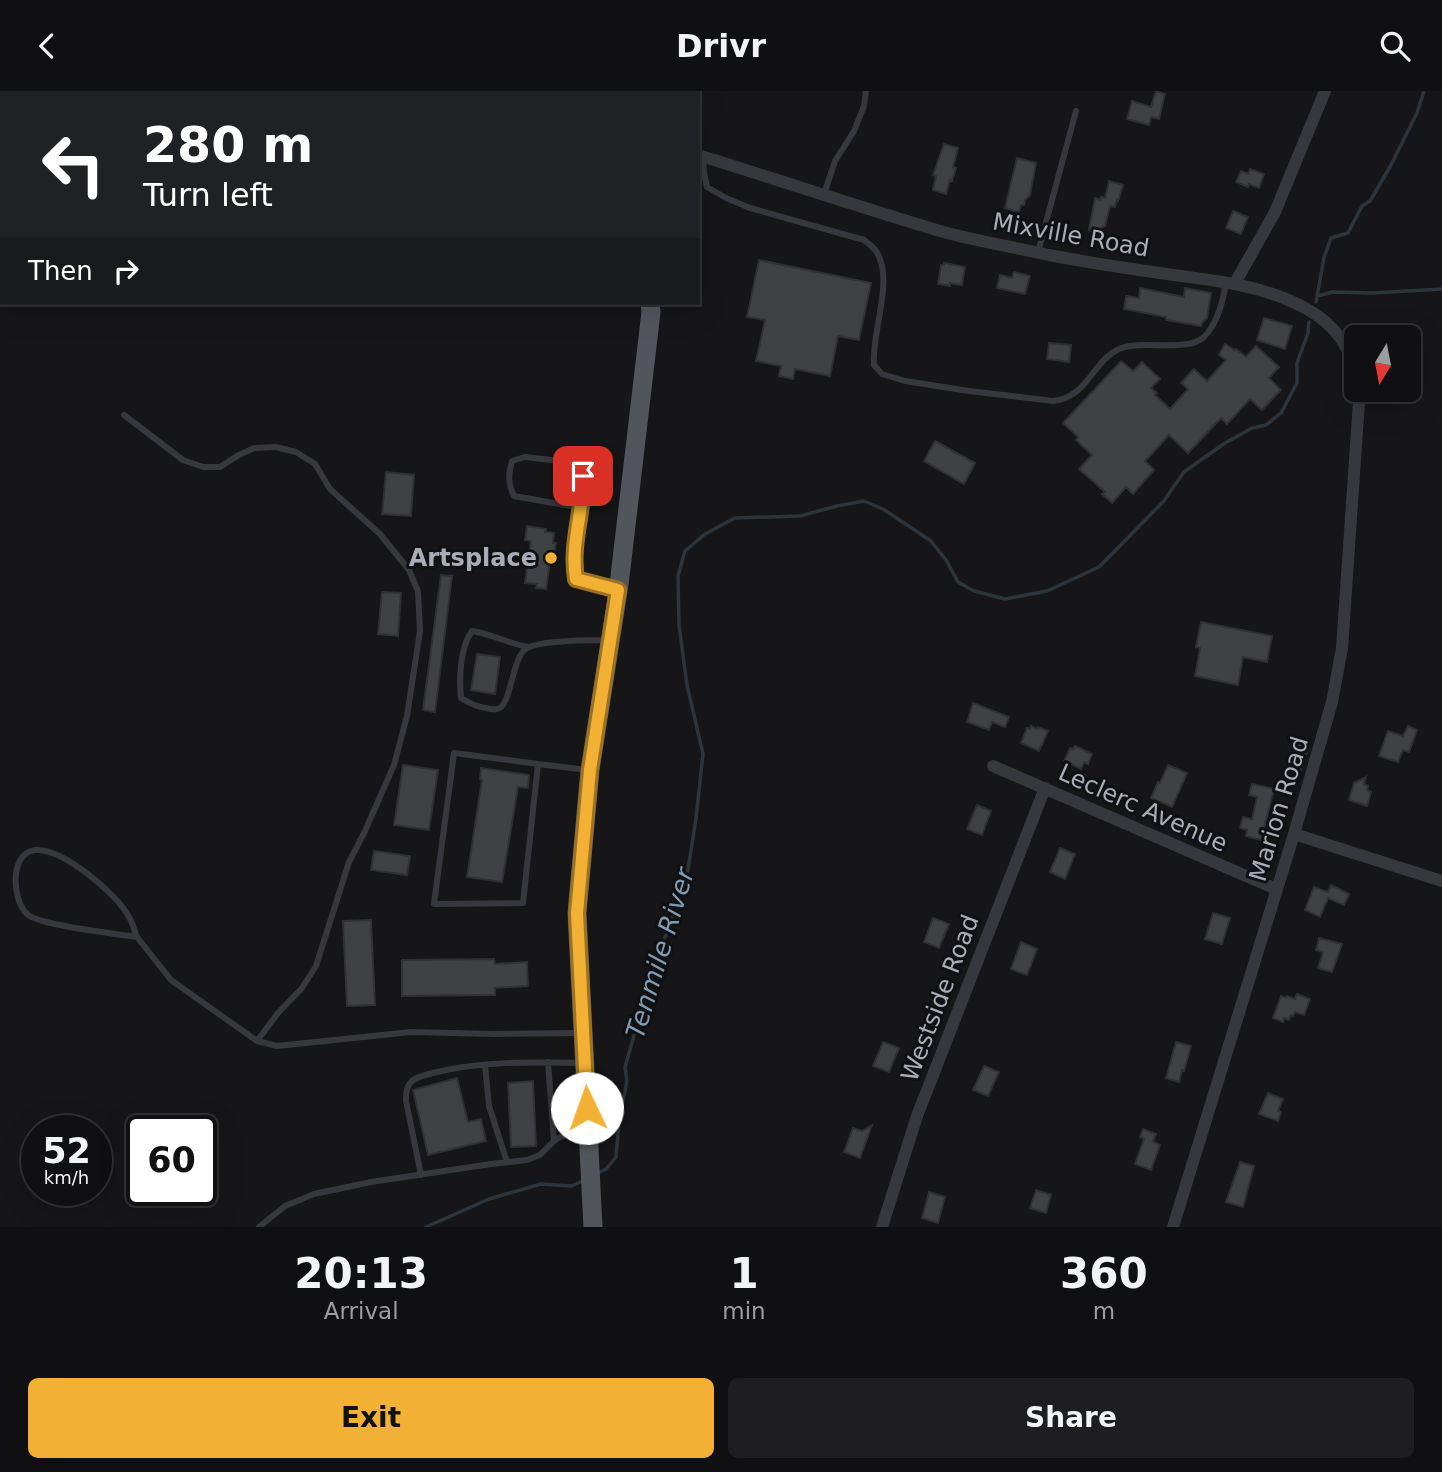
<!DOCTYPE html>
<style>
:root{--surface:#101012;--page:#1e1e20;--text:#f1f3f6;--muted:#9c9d9f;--line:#303032;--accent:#f2b134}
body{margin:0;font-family:"DejaVu Sans",sans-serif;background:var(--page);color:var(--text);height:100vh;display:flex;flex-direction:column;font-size:26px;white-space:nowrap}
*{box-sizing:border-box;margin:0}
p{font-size:23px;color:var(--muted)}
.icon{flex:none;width:38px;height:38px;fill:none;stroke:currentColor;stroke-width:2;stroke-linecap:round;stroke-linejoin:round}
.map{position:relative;height:1136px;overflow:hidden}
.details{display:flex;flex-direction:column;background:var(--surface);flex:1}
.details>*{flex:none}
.banner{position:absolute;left:0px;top:0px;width:700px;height:214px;box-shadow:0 7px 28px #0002,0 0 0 2px var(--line);background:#202124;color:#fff;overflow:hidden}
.needle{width:46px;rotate:190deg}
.tools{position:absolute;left:1344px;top:234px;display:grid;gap:14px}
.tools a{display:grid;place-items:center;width:77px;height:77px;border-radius:10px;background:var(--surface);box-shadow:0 7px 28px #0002,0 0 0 2px var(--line);font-size:35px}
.speed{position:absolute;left:21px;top:1024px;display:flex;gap:14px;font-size:35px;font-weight:700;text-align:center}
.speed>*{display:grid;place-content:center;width:91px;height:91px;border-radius:50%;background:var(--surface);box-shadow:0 7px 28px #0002,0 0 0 2px var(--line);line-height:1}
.speed small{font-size:18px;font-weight:400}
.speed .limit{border:4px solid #111;border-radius:10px;background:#fff;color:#111}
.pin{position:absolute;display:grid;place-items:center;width:60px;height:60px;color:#fff;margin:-30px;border-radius:14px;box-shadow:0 4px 10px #0006}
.me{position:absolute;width:77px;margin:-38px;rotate:357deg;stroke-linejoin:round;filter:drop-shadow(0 0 5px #0008)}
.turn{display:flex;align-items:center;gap:24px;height:147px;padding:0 28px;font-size:32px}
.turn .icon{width:91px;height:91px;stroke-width:2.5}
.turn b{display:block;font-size:49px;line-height:60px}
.then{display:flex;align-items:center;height:66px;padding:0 28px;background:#0003;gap:14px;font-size:26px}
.eta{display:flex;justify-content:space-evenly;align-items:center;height:119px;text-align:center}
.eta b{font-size:42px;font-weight:600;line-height:49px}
.primary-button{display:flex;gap:14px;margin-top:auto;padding:14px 28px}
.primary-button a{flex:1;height:80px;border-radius:10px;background:var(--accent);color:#111;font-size:28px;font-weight:600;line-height:80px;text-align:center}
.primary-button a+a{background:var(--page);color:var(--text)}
header{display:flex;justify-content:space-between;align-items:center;height:91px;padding:0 28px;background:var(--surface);font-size:32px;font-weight:600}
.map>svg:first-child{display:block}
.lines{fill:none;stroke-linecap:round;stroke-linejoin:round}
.stream{stroke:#2c353c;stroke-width:3.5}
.building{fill:#404145;stroke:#303034;stroke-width:2}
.lane{stroke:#37383d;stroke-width:6}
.street{stroke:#37383d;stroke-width:12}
.primary{stroke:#53555c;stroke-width:19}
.route-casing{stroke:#9d7322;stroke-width:18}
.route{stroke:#f2b134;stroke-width:12}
.poi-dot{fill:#f2b134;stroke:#111113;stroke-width:2.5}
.labels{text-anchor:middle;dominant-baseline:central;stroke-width:6;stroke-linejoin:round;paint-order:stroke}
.street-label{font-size:24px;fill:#a8adb8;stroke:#111113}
.poi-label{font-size:24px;font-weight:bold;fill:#a8adb8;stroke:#111113;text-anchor:end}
.water-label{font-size:26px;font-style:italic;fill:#7f9bb3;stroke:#111113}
</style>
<header><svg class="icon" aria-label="back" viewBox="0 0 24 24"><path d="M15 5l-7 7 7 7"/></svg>Drivr<svg class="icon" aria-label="search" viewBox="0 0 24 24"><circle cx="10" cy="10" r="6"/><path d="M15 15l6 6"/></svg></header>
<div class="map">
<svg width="1442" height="1136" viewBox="0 0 1442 1136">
<rect width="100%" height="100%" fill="#161618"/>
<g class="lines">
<path class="stream" d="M98 2 100 0
M0 134 2 133
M1317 205 1333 201 1372 202 1442 198
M1316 211 1324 167 1331 147 1348 142 1362 115 1370 110 1390 76 1417 22 1424 0
M596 1083 606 1078 616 1066 619 1030 627 990 625 976 653 879 686 790 696 728 703 663 687 594 679 534 678 485 685 460 705 443 735 427 800 425 837 415 864 410 883 418 931 450 946 469 958 491 974 500 1005 508 1047 500 1099 476 1163 411 1184 381 1225 352 1252 337 1266 334 1281 322 1297 292V272L1308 242 1309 231
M426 1136 489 1108 541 1093 571 1095 583 1090"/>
</g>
<path class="building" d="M1156 0 1165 3 1159 28 1151 26 1149 34 1127 28 1132 10 1151 16Z
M944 53 958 57 953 76 956 77 952 90 950 89 946 103 933 99 936 85 933 84Z
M1017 67 1036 72 1030 104 1025 109 1024 114H1021L1019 121 1005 117Z
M1250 78 1264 83 1259 97 1249 93 1248 96 1236 91 1241 80 1248 83Z
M1109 90 1123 94 1118 110 1117 109 1115 116 1110 115 1105 135H1103L1101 142 1089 139 1095 107 1100 109 1101 106 1105 107Z
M1233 120 1248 126 1241 143 1226 137Z
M759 169 871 192 859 249 838 245 830 285 795 278 793 288 779 285 781 275 756 270 765 229 747 226Z
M944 172 965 176 962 194 950 192V195L938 193 941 174H944Z
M1014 181 1030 185 1025 203 997 197 1000 184 1012 187Z
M1140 197 1184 206 1185 197 1211 202 1207 227 1202 232 1201 235 1166 229V226L1124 218 1126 205 1139 207Z
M1264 227 1292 235 1285 258 1257 249Z
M1049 252 1071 254 1069 271 1047 268Z
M1225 253 1235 259 1236 258 1246 266 1256 255 1279 276 1269 287 1281 299 1262 319 1250 308 1227 333 1221 327 1188 362 1169 344 1145 370 1154 379 1133 403 1126 396 1112 412 1102 403 1105 401 1079 378 1092 364 1076 349 1078 346 1063 332 1121 270 1133 280 1142 271 1160 288 1151 297 1157 302 1155 304 1170 318 1188 298 1181 292 1194 278 1207 290 1226 269 1219 264Z
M935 350 975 372 964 393 924 370Z
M386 381 414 384 411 425 382 423Z
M527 435 546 438 545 441 554 442 553 452H556L554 463H551L546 498 536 497 537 493 525 492 531 450 525 449Z
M441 484 452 485 435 621 423 619Z
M382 501 401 502 398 545 378 543Z
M1201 531 1272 545 1267 571 1243 566 1238 594 1195 585 1200 557 1196 556Z
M477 563 500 566 495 603 471 599Z
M973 612 1009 626 1005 636 992 631 989 639 967 631Z
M1031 635 1037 638 1038 636 1048 640 1039 660 1021 652 1027 637 1030 638Z
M1408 635 1417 639 1409 661 1403 659 1398 671 1379 665 1388 640 1403 645Z
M1296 651 1309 655 1301 679 1288 675Z
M1075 655 1092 663 1088 673 1084 671 1081 678 1064 670 1070 657 1074 658Z
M403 674 438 679 429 739 394 734Z
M1168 674 1187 682 1172 716 1151 707 1158 691 1160 692Z
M481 677 529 684 528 697 518 696 502 791 467 786 482 689 480 688Z
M1366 686 1364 693 1368 695 1367 699 1371 701 1367 715 1349 709 1354 692Z
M1252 693 1274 698 1261 749 1246 745 1247 739 1240 737 1243 726 1252 728 1257 706 1249 704Z
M977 714 991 720 982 744 967 738Z
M1060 757 1075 763 1065 788 1050 781Z
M374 760 410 765 407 784 371 779Z
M1331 794 1349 803 1344 814 1328 807 1320 826 1305 819 1314 796 1328 801Z
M1213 822 1230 827 1222 853 1205 848Z
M933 827 949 833 939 857 924 851Z
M371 829 375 914 347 915 343 830Z
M1319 847 1342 853 1332 881 1318 877 1323 861 1316 859Z
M1021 851 1037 858 1027 884 1011 878Z
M494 868 495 873 527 871 528 895 495 897V904L402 905V869Z
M1297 903 1310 908 1304 924 1295 921 1293 925 1291 924 1289 929 1284 927 1283 931 1273 927 1281 905 1286 907 1287 905 1295 908Z
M883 951 899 957 889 981 873 975Z
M1176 951 1191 955 1184 980 1182 979 1179 991 1166 987Z
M984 975 999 981 988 1005 973 999Z
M457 987 468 1031 481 1028 486 1050 428 1064 413 999Z
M533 990 536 1055 511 1056 508 992Z
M1268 1002 1283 1008 1278 1020 1281 1021 1278 1030 1259 1023Z
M872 1034 860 1067 844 1061 853 1037 862 1040Z
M1143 1038 1156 1043 1153 1050 1160 1054 1151 1079 1135 1073 1144 1048 1140 1046Z
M1240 1071 1254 1075 1243 1116 1226 1111Z
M1036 1099 1051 1104 1046 1122 1030 1117Z
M929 1101 945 1106 938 1132 922 1127Z"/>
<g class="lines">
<path class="lane" d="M506 0 512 2
M546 0V2
M581 0V2
M703 67 704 82 707 96 726 107 750 117 864 149C868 152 873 156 876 160 895 188 871 242 874 274L882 283 905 290 969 300 1053 310C1089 306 1091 271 1119 258 1143 248 1187 262 1204 246 1218 232 1223 210 1226 191
M824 103 835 70 854 40 864 15 866 0
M1038 161 1076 20
M124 324 183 369 203 376H220L237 365 254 357 276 356 296 361 315 373 330 398 380 443 409 479 418 500 420 540 407 625 394 674 365 740 349 771 316 875 302 897 278 922 257 950
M579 422 583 399V385L576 375 568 371 525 366 512 370C508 383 508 393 514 405L576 416 579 422 574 477 576 488 616 498
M529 556C509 553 492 543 472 540 460 557 459 586 461 607 469 612 477 616 486 617 490 618 493 619 497 618 512 616 511 566 527 557 542 549 591 549 609 549
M538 673 454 662 434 813 523 812 538 673 588 679
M137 846C134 840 133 832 129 826 117 803 63 757 35 759 9 762 12 809 27 823 37 834 117 843 137 846L171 889 257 950 277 955 411 941 494 943 581 942
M548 971 554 1050
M485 974 489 1015 507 1071
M421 1084 406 1010C406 1003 406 995 412 990 418 985 426 984 433 982 480 970 531 971 580 972
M259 1136 285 1115 314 1103 371 1091 491 1073 527 1069 540 1064 554 1050 562 1045 586 1040"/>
<path class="street" d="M698 64C779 89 859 116 940 140 976 150 1013 156 1049 164 1090 172 1132 178 1174 184 1219 190 1266 195 1307 218 1334 233 1352 257 1356 288
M1235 192 1275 121 1325 0
M993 675 1276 798
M1294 743 1442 790
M882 1136 917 1025 1045 697
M1173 1136 1294 743 1332 611 1342 557 1359 311 1358 299"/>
<path class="primary" d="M638 0V2
M593 1136 577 822 590 679 619 494 651 221 650 212"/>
</g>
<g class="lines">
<g class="route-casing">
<path id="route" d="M583 385C584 419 570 453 576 488L618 499 590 679 577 822 587 1017"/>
</g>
<use href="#route" class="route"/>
</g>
<circle class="poi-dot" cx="551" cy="467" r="7"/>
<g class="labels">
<g class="street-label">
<text transform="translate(1071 144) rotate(10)">Mixville Road</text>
<text transform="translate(1143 717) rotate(24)">Leclerc Avenue</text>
<text transform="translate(1279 718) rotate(-73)">Marion Road</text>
<text transform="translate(940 907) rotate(-69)">Westside Road</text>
</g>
<g class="poi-label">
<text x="537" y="467">Artsplace</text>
</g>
<g class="water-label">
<text transform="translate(660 862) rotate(-73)">Tenmile River</text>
</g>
</g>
</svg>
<div class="tools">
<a><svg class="needle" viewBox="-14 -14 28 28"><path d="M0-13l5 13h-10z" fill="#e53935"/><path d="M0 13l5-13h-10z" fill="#9c9d9f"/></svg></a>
</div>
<div class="speed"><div>52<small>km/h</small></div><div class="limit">60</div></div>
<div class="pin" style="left:583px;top:385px;background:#d93025"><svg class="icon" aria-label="arrive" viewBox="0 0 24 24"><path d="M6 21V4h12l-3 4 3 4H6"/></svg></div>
<svg class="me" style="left:587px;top:1017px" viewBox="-20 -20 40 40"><circle r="19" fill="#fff"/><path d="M0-13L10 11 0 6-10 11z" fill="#f2b134"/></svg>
<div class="banner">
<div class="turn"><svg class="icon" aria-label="left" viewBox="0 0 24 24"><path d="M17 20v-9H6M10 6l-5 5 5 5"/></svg><div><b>280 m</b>Turn left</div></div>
<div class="then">Then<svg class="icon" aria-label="right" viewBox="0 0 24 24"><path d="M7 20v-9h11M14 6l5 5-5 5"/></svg></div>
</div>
</div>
<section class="details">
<div class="eta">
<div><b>20:13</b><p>Arrival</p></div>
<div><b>1</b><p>min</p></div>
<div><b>360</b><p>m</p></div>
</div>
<div class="primary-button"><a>Exit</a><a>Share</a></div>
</section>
